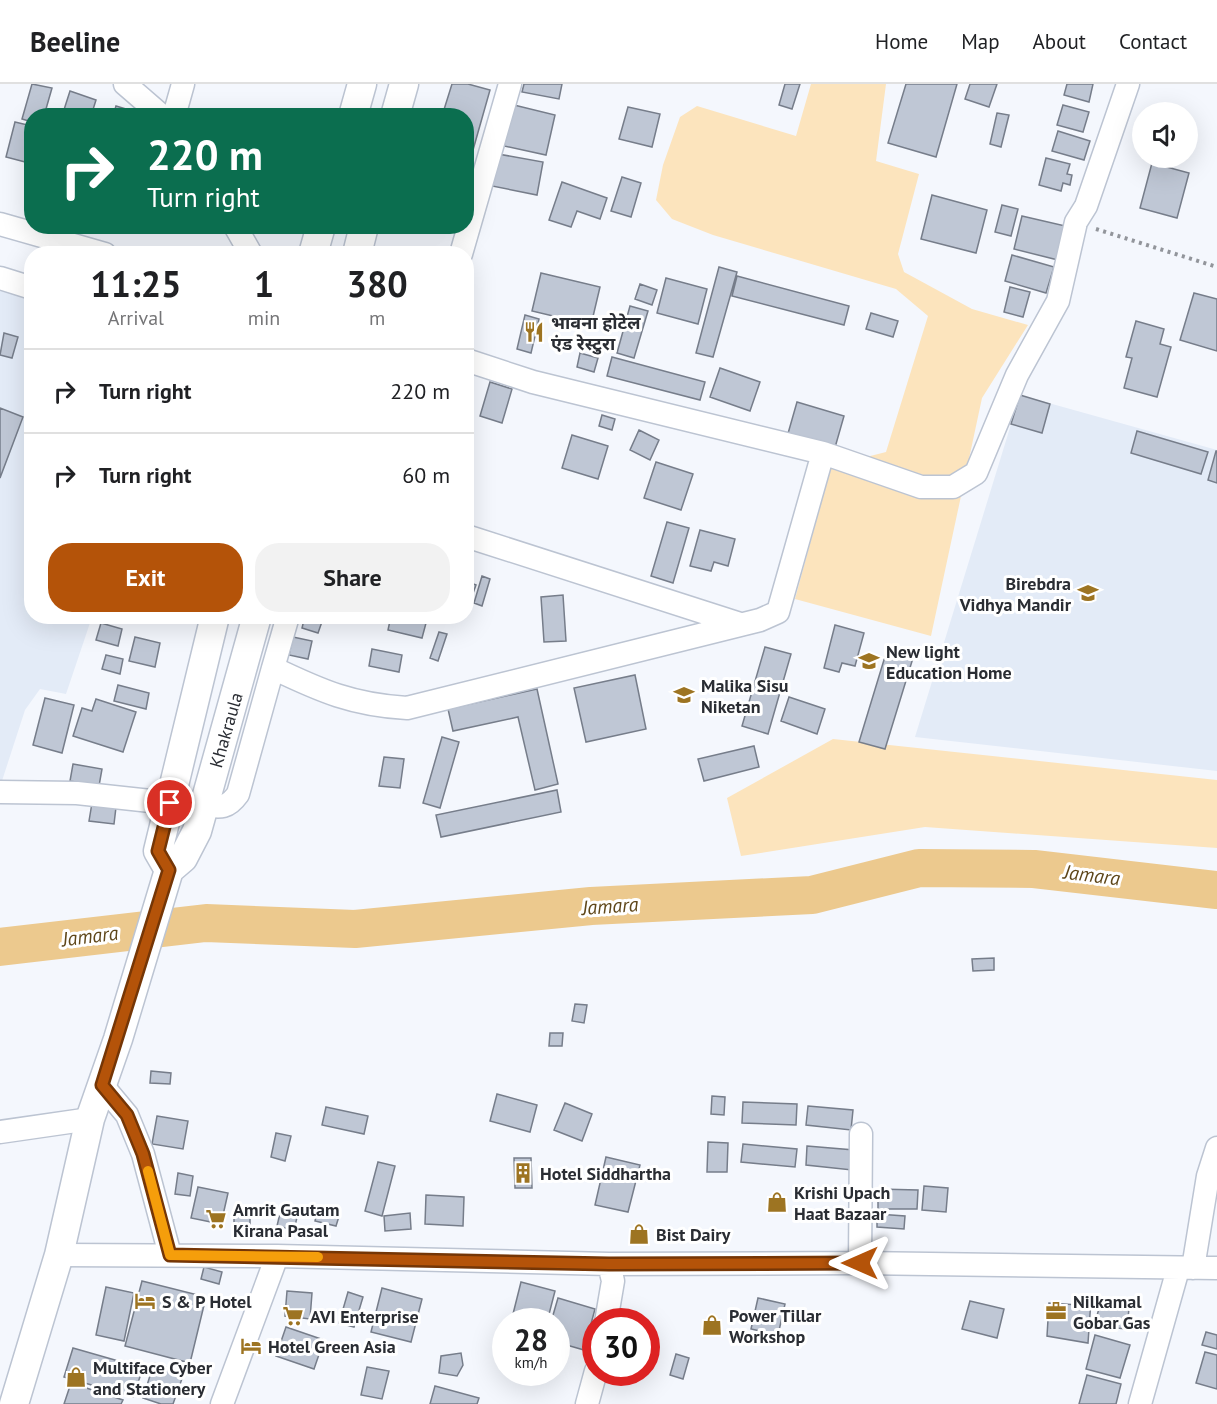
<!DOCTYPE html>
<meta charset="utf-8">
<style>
:root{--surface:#fff;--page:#f2f2f2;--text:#202124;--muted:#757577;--line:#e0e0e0;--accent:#b45309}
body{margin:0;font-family:"PT Sans","Noto Sans Devanagari",sans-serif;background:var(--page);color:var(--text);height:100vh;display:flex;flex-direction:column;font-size:22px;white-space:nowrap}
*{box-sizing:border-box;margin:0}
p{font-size:20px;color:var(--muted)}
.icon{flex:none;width:33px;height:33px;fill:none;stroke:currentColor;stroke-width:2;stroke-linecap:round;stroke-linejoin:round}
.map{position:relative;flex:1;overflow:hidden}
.sheet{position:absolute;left:24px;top:162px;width:450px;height:378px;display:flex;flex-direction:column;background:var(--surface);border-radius:24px;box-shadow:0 6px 24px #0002}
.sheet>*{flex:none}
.top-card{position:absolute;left:24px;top:24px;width:450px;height:126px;border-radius:24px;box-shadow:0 6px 24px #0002;background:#0b6e4f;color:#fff;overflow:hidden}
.controls{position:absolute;left:1132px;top:18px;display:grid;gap:12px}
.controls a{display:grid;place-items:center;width:66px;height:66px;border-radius:50%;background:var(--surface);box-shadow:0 6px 24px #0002;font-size:30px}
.speed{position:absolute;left:492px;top:1224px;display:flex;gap:12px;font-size:30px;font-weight:700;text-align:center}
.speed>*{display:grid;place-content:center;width:78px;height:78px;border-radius:50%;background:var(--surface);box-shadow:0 6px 24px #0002;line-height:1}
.speed small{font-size:15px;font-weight:400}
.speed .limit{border:9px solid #d22;background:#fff;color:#111}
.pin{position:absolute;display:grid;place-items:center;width:51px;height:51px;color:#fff;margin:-26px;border:3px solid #fff;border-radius:50%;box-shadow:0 2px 6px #0007}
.me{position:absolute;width:66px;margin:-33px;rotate:270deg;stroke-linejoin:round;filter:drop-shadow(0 0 4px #0008)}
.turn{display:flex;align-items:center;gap:21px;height:126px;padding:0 24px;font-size:27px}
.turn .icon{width:78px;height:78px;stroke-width:2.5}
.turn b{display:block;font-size:42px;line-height:51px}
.eta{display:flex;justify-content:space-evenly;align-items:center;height:102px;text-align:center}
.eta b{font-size:36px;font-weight:700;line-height:42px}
.button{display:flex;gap:12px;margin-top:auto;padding:12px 24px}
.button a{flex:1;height:69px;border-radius:24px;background:var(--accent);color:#fff;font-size:24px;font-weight:700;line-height:69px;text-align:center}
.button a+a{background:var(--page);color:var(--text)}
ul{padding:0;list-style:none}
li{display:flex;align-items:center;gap:18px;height:84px;padding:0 24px;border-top:2px solid var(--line)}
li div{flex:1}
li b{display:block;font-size:22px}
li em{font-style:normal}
header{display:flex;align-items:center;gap:36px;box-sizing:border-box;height:84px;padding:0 30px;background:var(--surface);border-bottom:2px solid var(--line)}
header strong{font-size:28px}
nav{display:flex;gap:33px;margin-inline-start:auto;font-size:21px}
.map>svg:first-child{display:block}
.built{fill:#e3ebf7}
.green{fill:#fce4bd}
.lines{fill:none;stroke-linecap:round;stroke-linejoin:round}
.river{stroke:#ecc98e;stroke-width:38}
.building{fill:#bfc7d5;stroke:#767d8a;stroke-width:1.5}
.minor-casing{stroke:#bcc4d2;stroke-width:25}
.major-casing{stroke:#bcc4d2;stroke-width:31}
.path{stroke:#92959b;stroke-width:4;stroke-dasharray:3 4.5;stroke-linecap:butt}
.minor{stroke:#fff;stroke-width:22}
.major{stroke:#fff;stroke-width:28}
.route-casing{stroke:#753606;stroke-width:15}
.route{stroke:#b45309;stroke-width:10}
.slow{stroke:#f59e0b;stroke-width:10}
.labels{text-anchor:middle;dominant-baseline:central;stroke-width:6;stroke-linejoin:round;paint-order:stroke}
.poi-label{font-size:18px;font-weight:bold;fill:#2a2d33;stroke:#fff;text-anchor:start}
.street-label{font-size:18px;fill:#2a2d33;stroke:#fff}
.water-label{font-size:20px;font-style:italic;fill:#5e4619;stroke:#fff}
</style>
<header>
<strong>Beeline</strong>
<nav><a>Home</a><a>Map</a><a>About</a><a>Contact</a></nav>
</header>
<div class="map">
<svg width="1217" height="1320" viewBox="0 0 1217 1320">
<rect width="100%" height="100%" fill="#f4f7fd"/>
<path class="built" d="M0 201 31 210 32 532 92 533 66 610 40 605 25 626 0 703Z
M1020 311 1217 366V687L915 653Z"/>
<path class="green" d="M811 0H886L876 77 919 90 898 170 904 188 972 225 1028 241 982 314 931 552 795 515 831 382 886 368 928 232 896 205 713 151 672 135 656 116 663 81 680 33 697 22 796 52Z
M833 655 1217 696V764L925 743 741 772 727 714Z"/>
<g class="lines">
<path class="river" d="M0 863 206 839 355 845 591 822 812 811 919 784 1034 785 1217 806"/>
</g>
<path class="building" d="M32 0 52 4 44 32H32V38L22 35Z
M452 0H468L490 6 473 66 466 64V32H442Z
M524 0H562L559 15 522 8Z
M785 0H800L792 25 779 21Z
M906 0H957L936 73 888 59Z
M970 0H997L989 23 965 15Z
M1067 0H1093L1089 18 1064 11Z
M70 7 96 16 91 32H62Z
M514 21 555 31 546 71 504 62Z
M1063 21 1089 28 1083 48 1057 41Z
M116 22 136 28 135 32H113Z
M628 23 660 30 652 63 619 55Z
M997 29 1009 31 1001 63 990 60Z
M15 38 32 42 29 79 6 73Z
M1058 47 1090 57 1084 76 1052 67Z
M498 70 543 78 537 111 492 102Z
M1046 74 1070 80 1067 90 1072 91 1070 101 1063 99 1061 107 1039 101Z
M1152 79 1189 89 1177 134 1140 124Z
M622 93 641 99 631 133 611 127Z
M562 98 607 114 600 135 577 127 571 143 549 136Z
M932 111 987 126 976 169 921 155Z
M1002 121 1018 125 1011 152 995 148Z
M1022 132 1074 144 1066 178 1014 165Z
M1012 171 1054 183 1046 209 1005 197Z
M719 183 737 188 713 273 696 269Z
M541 189 600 203 591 241 532 227Z
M737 192 849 222 844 241 732 212Z
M666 194 707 205 698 240 657 229Z
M640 200 657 206 652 221 635 215Z
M1010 203 1030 208 1023 233 1004 228Z
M1194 209 1217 215V267L1180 256Z
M630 222 648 227 634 274 617 269Z
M871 229 898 237 893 253 866 245Z
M525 231 539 235 531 269 517 265Z
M1136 237 1164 245 1160 260 1171 263 1157 313 1124 304 1132 274 1126 273Z
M4 249 18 253 12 274 0 271Z
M580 269 598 274 594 288 577 283Z
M612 273 705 298 700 316 607 292Z
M720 284 760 298 750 327 710 313Z
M490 298 512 305 502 339 480 332Z
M1020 311 1050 320 1042 349 1011 340Z
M797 318 844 332 834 367 787 353Z
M0 324 23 333 0 394Z
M602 331 615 335 612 346 599 342Z
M639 346 659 356 650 376 630 366Z
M1137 347 1208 368 1201 390 1131 369Z
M572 351 608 362 598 395 562 384Z
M1216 367H1217V399L1208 396Z
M656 378 693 390 681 426 644 414Z
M667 438 689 444 673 499 651 492Z
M700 446 735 455 728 482 714 478 711 487 690 482Z
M482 492 490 495 482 522 474 519Z
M468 498 476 501 467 526 466 502Z
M563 511 566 557 544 558 541 513Z
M305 532H324L318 549 302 544Z
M391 532 426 539 422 554 388 546Z
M101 539 122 545 118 562 96 556Z
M835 541 864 549 855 582 842 579 839 588 824 584Z
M439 548 447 550 438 577 430 574Z
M135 553 160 559 155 583 129 577Z
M293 553 312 557 308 575 289 571Z
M765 563 791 570 768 650 742 642Z
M372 565 402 571 399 588 369 582Z
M887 566 913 574 885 665 859 658Z
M106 571 123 575 120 590 102 585Z
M635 591 646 645 586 658 574 604Z
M118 601 149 609 146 625 114 617Z
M537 605 558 700 535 706 518 633 453 647 448 625Z
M789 613 825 625 817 650 781 637Z
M45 614 74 621 62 669 33 661Z
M96 615 136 628 123 668 73 652 82 624 92 627Z
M442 653 459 658 440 724 423 719Z
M754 662 759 683 704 697 698 675Z
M384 673 404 675 400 704 379 702Z
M73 680 102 685 99 702 70 697Z
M557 706 561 728 441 753 436 731Z
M92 719 116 723 114 740 89 737Z
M994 874V886L973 887 972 875Z
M575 920 587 921 584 939 572 937Z
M550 949H563L562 962H549Z
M151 987 171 989 170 1000 150 999Z
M497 1010 537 1021 530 1048 490 1037Z
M712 1012 725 1013 724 1031 711 1030Z
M743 1018 797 1020 796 1041 742 1039Z
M565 1019 592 1030 582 1057 554 1046Z
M808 1022 853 1026 851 1046 806 1041Z
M326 1023 368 1032 364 1050 322 1041Z
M157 1032 188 1037 183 1065 152 1060Z
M276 1049 291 1052 285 1077 271 1073Z
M708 1058 728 1059 727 1088H707Z
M743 1060 797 1065 795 1083 741 1078Z
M807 1062 854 1066 852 1086 806 1081Z
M606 1073 640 1081 628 1128 595 1121Z
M514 1074H531L532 1104H515Z
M378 1078 395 1082 382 1132 365 1127Z
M178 1089 193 1092 190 1112 175 1110Z
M924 1102 948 1104 946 1128 922 1126Z
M198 1103 228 1109 221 1140 191 1134Z
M878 1105 918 1106 917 1125H878Z
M426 1111 464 1113 463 1142 425 1140Z
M282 1121 299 1125 294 1146 277 1142Z
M318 1124 340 1129 336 1142 315 1137Z
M410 1129 411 1145 385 1147 384 1132Z
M877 1130 905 1132 904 1145 877 1143Z
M234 1131H250V1141L234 1140Z
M204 1183 222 1188 219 1200 201 1195Z
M142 1197 206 1213 190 1279 125 1262Z
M521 1198 555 1207 547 1238H511Z
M106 1203 134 1209 124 1257 96 1251Z
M382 1204 422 1215 411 1258 371 1248Z
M287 1207 312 1209 310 1235 285 1232Z
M348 1208 363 1213 354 1243 339 1239Z
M558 1214 595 1225 584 1266 556 1258V1238H551Z
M758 1214 785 1220 778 1251 751 1245Z
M1080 1216H1091L1088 1259 1047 1252 1049 1219 1079 1221Z
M970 1217 1004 1225 997 1254 962 1245Z
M1100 1221 1129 1224 1127 1245 1094 1242Z
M286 1243 324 1256 314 1285 276 1272Z
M1206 1248 1217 1251V1265L1202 1261Z
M1095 1251 1130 1261 1120 1294 1086 1285Z
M73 1264 143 1284 133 1313 64 1293Z
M1205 1268 1217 1271V1305L1196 1299Z
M461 1269 463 1281 457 1292 439 1289 441 1272Z
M676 1270 689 1274 683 1295 670 1291Z
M154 1279 184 1289 173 1320H161L143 1314Z
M367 1283 389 1287 382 1315 361 1311Z
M1087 1291 1121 1300 1116 1320H1079Z
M71 1299 123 1316 121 1320H64Z
M435 1302 479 1314 477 1320H430Z"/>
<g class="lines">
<g class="minor-casing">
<path id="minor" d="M125 0 162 32
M174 32 183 0
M0 140 105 170
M235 142 251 170
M461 170 510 0
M0 194 32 204
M466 276 533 298 823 369 921 403H953L976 389 1017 291 1058 217 1076 138 1086 122 1128 0
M466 452 740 540
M273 584 288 532
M0 708 77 709 169 719
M204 721C221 724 228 724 238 710L273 584C321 607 353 621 407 624L760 536 778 528 823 369
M102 1001 127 1031 143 1070 170 1171
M0 1048 90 1035
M59 1171 277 1172 609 1180 860 1179 1217 1184
M860 1179 861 1050
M1193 1184 1208 1092 1217 1064
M606 1238 613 1197 609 1180
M222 1320 277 1172
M587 1320 596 1287
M1140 1320 1178 1185"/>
</g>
<g class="major-casing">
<path id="major" d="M353 32 362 0
M395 32 404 0
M313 170 321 142
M357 170 364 142
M169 786 158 767 215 532
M14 1320 59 1171 90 1035 118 955 169 786 183 774 197 747 257 532"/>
</g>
<path class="path" d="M1096 145 1217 183"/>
<use href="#minor" class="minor"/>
<use href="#major" class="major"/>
</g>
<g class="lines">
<g class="route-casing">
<path id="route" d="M170 719 158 767 169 786 102 1001 127 1031 143 1070 170 1171 609 1180 860 1179"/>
</g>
<use href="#route" class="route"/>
<path class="slow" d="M148 1087 170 1171 318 1173"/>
</g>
<defs>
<g id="restaurant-bare" transform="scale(1.62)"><path d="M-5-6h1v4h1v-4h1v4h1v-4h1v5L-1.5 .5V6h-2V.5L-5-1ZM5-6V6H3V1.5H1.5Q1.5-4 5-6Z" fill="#9d7422" stroke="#fff" stroke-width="2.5" paint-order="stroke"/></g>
<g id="school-bare" transform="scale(1.62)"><path d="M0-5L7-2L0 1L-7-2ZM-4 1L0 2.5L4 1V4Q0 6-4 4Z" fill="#9d7422" stroke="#fff" stroke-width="2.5" paint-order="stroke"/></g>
<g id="building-bare" transform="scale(1.62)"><path d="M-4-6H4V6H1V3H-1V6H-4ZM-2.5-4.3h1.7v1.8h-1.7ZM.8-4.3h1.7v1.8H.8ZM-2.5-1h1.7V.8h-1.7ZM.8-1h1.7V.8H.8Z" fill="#9d7422" stroke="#fff" stroke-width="2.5" paint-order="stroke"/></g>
<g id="shop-bare" transform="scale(1.62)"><path d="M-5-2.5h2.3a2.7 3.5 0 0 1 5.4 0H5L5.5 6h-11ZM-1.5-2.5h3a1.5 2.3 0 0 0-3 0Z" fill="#9d7422" stroke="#fff" stroke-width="2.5" paint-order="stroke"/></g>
<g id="supermarket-bare" transform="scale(1.62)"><path d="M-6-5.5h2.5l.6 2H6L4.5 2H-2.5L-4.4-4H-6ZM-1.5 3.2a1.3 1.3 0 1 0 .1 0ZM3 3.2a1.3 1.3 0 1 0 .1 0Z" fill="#9d7422" stroke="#fff" stroke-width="2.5" paint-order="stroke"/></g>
<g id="hotel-bare" transform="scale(1.62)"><path d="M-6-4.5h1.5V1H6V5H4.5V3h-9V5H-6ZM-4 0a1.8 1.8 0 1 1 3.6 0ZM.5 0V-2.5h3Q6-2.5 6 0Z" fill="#9d7422" stroke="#fff" stroke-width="2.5" paint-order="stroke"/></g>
<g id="office-bare" transform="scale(1.62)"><path d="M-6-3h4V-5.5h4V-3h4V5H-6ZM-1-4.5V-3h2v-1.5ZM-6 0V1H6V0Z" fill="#9d7422" stroke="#fff" stroke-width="2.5" paint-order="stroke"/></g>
</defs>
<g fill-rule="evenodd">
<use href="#restaurant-bare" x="534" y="248"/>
<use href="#school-bare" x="1088" y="509"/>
<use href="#school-bare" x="869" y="577"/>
<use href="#school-bare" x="684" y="611"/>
<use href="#building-bare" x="523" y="1089"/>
<use href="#shop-bare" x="777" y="1118"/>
<use href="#supermarket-bare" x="216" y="1135"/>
<use href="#shop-bare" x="639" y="1150"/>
<use href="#hotel-bare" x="145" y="1217"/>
<use href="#office-bare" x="1056" y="1227"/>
<use href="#supermarket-bare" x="293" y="1232"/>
<use href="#shop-bare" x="712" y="1241"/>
<use href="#hotel-bare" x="251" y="1262"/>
<use href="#shop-bare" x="76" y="1293"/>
</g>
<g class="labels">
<g class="poi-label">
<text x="551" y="238">भावना होटेल<tspan x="551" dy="21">एंड रेस्टुरा</tspan></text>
<text x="1071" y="499" text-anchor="end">Birebdra<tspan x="1071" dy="21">Vidhya Mandir</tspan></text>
<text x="886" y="567">New light<tspan x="886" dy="21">Education Home</tspan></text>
<text x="701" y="601">Malika Sisu<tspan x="701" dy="21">Niketan</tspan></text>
<text x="540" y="1089">Hotel Siddhartha</text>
<text x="794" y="1108">Krishi Upach<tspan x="794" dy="21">Haat Bazaar</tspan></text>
<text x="233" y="1125">Amrit Gautam<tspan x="233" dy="21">Kirana Pasal</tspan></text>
<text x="656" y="1150">Bist Dairy</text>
<text x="162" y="1217">S &amp; P Hotel</text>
<text x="1073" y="1217">Nilkamal<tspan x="1073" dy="21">Gobar Gas</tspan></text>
<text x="729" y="1231">Power Tillar<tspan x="729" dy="21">Workshop</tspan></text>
<text x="310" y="1232">AVI Enterprise</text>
<text x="268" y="1262">Hotel Green Asia</text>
<text x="93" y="1283">Multiface Cyber<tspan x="93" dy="21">and Stationery</tspan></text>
</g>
<g class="street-label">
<text transform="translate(226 646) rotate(-74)">Khakraula</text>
</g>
<g class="water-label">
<text transform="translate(1092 791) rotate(7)">Jamara</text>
<text transform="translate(610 822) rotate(-4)">Jamara</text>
<text transform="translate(90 852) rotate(-7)">Jamara</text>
</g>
</g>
</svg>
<div class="controls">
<a><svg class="icon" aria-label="sound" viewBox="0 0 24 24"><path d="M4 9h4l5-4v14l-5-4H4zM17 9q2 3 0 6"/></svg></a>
</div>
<div class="speed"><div>28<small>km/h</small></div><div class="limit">30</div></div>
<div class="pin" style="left:170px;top:719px;background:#d93025"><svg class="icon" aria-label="arrive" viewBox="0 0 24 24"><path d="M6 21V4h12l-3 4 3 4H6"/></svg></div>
<svg class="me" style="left:860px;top:1179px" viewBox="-20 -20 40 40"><path d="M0-17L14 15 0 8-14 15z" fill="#b45309" stroke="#fff" stroke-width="4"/></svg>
<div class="top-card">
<div class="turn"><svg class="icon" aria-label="right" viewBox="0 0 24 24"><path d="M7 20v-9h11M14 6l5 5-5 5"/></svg><div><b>220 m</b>Turn right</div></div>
</div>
<section class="sheet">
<div class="eta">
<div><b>11:25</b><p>Arrival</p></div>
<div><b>1</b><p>min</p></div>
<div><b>380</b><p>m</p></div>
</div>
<ul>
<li><svg class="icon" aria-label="right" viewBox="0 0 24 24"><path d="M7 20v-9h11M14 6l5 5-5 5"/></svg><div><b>Turn right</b></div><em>220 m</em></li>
<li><svg class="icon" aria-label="right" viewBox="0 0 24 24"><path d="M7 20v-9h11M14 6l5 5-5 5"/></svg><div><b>Turn right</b></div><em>60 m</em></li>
</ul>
<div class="button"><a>Exit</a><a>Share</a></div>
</section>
</div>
